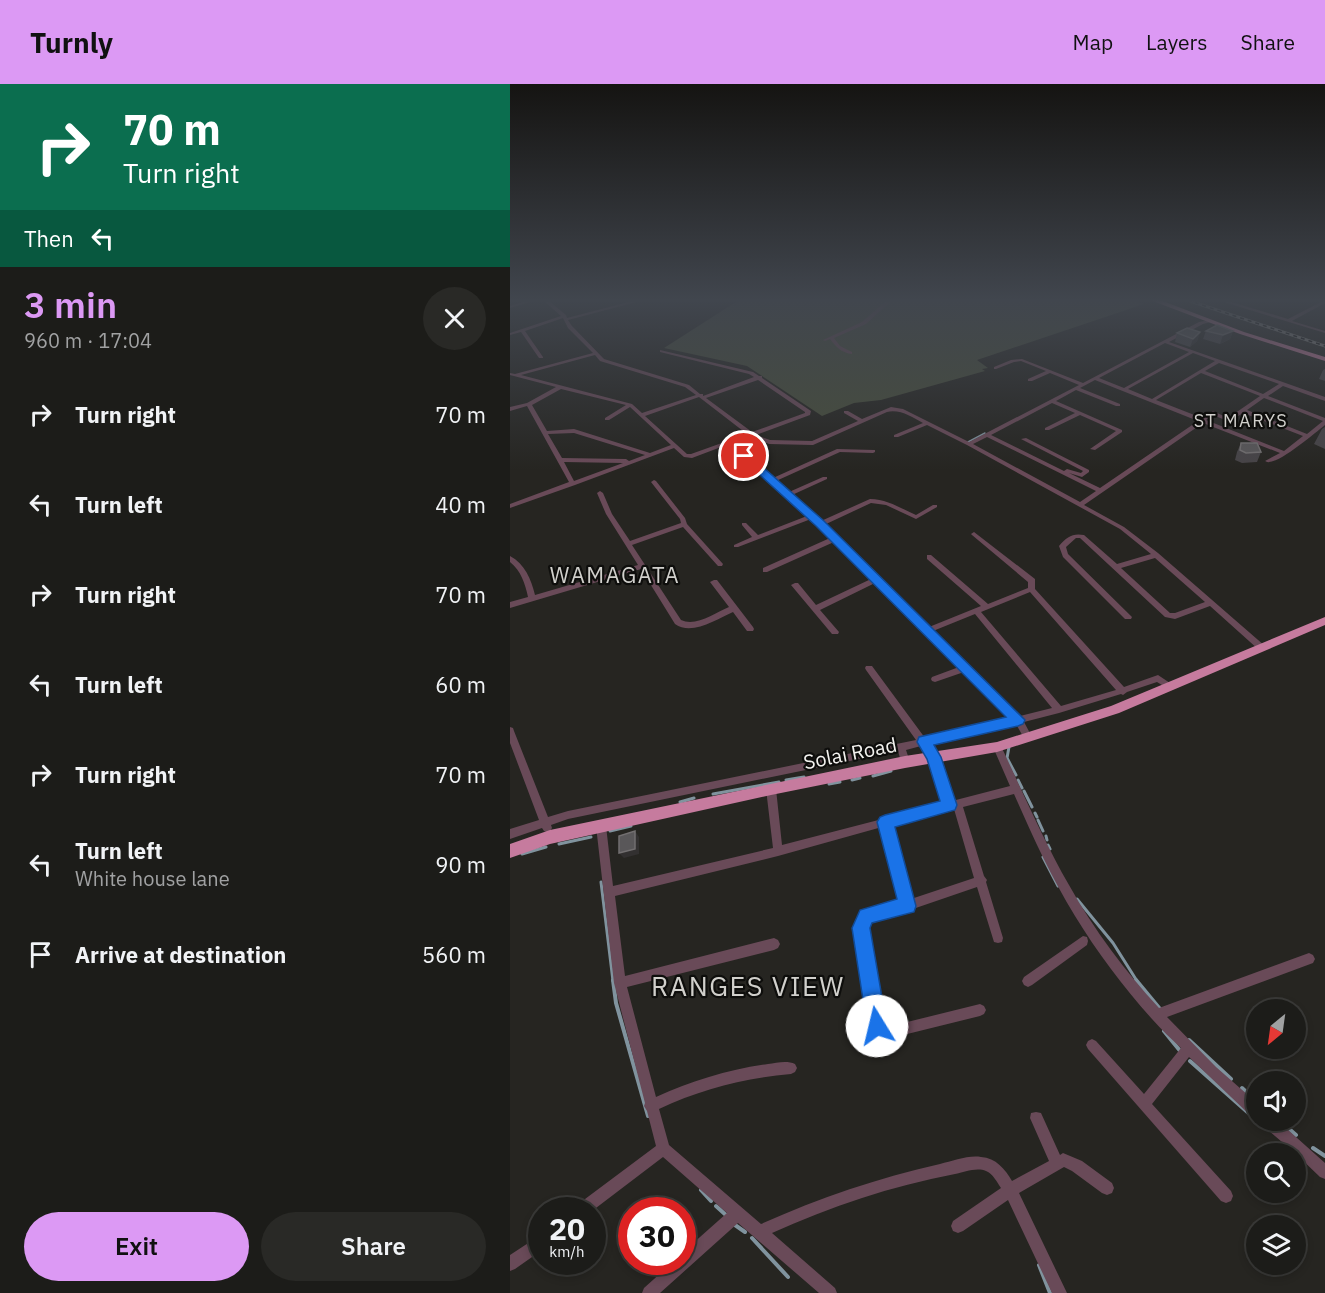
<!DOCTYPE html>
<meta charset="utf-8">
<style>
:root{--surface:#1c1c19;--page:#292926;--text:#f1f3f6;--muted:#a0a1a2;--line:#3a3a38;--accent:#dc99f4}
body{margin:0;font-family:"IBM Plex Sans",sans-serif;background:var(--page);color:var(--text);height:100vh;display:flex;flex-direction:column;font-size:22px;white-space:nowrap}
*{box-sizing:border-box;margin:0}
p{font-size:20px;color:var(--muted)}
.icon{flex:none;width:33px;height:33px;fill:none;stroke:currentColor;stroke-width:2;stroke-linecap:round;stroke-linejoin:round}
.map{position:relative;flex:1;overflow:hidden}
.sheet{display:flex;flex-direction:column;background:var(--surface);width:510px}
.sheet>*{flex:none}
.hud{background:#0b6e4f;color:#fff;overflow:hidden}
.needle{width:39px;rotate:209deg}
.tools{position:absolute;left:736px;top:915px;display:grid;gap:12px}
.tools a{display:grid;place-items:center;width:60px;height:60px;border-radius:50%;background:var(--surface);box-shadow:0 3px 9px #0003,0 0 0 2px var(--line);font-size:30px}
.speed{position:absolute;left:18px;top:1113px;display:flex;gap:12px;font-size:30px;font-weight:700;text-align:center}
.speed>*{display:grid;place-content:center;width:78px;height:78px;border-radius:50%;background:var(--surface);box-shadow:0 3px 9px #0003,0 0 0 2px var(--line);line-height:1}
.speed small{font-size:15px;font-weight:400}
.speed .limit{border:9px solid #d22;background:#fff;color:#111}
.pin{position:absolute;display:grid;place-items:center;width:51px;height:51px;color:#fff;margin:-26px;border:3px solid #fff;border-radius:50%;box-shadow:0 2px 6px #0007}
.me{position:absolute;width:66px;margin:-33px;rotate:351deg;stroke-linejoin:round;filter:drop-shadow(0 0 4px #0008)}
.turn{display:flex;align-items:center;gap:21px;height:126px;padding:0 24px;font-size:27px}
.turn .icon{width:78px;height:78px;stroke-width:2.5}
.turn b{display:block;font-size:42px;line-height:51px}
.then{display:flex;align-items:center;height:57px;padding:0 24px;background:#0003;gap:12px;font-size:22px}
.round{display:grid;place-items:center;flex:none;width:63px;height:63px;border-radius:32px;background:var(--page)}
.headline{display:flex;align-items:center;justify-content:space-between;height:102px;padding:0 24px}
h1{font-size:36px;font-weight:600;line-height:45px;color:var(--accent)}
.button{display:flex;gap:12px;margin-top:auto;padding:12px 24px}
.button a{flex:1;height:69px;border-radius:36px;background:var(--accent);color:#111;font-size:24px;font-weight:600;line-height:69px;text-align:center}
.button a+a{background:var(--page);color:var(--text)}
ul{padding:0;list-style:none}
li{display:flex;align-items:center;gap:18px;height:90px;padding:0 24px}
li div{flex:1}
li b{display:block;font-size:22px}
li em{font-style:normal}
header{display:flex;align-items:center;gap:36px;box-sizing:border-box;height:84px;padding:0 30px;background:var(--accent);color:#111}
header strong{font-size:28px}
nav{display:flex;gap:33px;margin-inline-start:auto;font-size:21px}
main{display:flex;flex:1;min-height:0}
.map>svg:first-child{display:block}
.green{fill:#474d3b}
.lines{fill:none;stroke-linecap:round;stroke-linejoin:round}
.stream-far3{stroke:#80939e;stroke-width:1.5}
.stream-far2{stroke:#80939e;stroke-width:2}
.stream-far1{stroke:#80939e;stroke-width:3}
.stream{stroke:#80939e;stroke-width:4}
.minor{fill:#694a58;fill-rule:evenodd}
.highway{fill:#c67b9e;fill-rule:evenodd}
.rail-casing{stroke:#868582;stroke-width:3}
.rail{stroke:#0e0e0c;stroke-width:1.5;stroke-dasharray:4;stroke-linecap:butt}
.wall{fill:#474447}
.shaded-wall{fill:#323030}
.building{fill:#595759;stroke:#726f70;stroke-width:1.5}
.route{fill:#1a73e8;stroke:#114b97;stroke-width:1.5}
.labels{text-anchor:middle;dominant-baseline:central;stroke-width:4.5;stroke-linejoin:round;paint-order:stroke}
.far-quarter-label{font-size:18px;letter-spacing:1.5px;fill:#d1d0cc;stroke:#0e0e0c}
.street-label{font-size:20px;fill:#f3f2ef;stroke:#0e0e0c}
.quarter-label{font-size:22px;letter-spacing:1.5px;fill:#d1d0cc;stroke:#0e0e0c}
.near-quarter-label{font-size:27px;letter-spacing:1.5px;fill:#d1d0cc;stroke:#0e0e0c}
</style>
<header>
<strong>Turnly</strong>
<nav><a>Map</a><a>Layers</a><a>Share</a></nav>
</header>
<main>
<section class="sheet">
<div class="hud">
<div class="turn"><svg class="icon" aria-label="right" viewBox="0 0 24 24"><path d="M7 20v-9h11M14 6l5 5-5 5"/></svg><div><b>70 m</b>Turn right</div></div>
<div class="then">Then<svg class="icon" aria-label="left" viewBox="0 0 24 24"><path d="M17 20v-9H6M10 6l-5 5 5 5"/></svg></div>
</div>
<div class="headline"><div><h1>3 min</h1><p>960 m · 17:04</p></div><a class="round"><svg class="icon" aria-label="close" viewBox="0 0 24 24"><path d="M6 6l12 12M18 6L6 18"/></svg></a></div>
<ul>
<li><svg class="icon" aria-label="right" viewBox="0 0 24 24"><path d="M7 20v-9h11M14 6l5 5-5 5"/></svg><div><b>Turn right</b></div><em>70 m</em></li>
<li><svg class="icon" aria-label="left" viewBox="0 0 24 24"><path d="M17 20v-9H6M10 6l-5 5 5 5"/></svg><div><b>Turn left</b></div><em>40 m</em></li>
<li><svg class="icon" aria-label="right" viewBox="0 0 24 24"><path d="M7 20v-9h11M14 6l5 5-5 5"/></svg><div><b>Turn right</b></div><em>70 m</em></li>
<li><svg class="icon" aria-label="left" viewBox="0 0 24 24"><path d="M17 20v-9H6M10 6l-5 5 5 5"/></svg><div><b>Turn left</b></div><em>60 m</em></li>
<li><svg class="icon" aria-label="right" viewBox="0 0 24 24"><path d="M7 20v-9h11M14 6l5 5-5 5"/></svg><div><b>Turn right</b></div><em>70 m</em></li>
<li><svg class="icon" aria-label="left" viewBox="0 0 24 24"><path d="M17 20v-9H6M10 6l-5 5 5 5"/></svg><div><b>Turn left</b><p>White house lane</p></div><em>90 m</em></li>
<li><svg class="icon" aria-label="arrive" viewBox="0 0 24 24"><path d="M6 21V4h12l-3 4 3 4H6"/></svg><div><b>Arrive at destination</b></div><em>560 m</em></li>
</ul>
<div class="button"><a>Exit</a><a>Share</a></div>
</section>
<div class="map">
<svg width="815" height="1209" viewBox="0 0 815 1209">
<rect width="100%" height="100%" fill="#262521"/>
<path class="green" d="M229 216H624L634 220 467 276 478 284 472 285 475 287 371 316 344 319 312 332 237 282 154 264Z"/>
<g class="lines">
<path class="stream-far3" d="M458 358 475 349"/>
<path class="stream-far2" d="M132 486 136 493"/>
<path class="stream-far1" d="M499 663 497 674 506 691
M363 692 381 687
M276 696 294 693
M342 696 350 694
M508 696 512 704
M319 700 330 698
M514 707 522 723
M203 710 269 698
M170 718 184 714
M525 729 527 733
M528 736 533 747
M100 747 121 742
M536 752 537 756
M49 760 81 753
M538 761 540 765
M12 770 36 763
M533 773 548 802
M91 798 103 897
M567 815 603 859 627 897"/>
<path class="stream" d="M103 896 106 919 138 1032
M626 896 650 925
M654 947 671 968
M679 956 721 995
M680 977 752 1041
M732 1004 747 1018
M769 1036 786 1051
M803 1064 815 1072
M191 1106 201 1117
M206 1122 217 1132
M225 1141 235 1148
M242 1154 278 1193
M529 1181 540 1209"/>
<path class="minor" d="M19 216H27L0 224V222Z
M33 216H38L56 231 57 234 126 216H134L58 236 62 242 94 275 179 301 190 310H193V312L244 293 239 290 150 268V266L243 288 249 292H252V294L301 327 300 331 246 351 260 356 302 357 348 337 334 329V327H338L352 335 381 323 393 325 459 358 569 301 540 289 522 297H518V295L536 287 511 277 504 278 486 285H484V283L501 276 512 275 573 299 689 238 699 236 701 238 693 240 659 258 815 313V317L773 302 758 312 815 334V341C805 349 771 378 759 378 758 379 756 377 755 377L770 369 693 339 574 421 614 443 648 469 755 562 756 564 752 567 749 566 700 522 665 535 655 533 570 454H566L556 463 558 470 622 533 621 535H615L553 473 549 462C557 453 562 449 574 451L607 480 641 470 610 445 457 361 417 341 388 353H384V351L413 339C402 333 390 325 377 328L303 361 259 360 241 353 224 359 263 394 327 365 365 366V368L363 369 330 368 266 397 279 408 313 393H317V395L282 411 311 437 360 415C377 415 390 424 406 431L423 421H427V423L406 435 376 421 361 419 314 441 419 543 471 522 417 475V471H421L478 520 518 504V498L462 451 461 450 464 448 525 495V505L614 603 648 591 663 601 664 603 663 605 660 606 647 598 617 608 613 611 611 610 549 629 514 638 522 653 521 656 518 657 515 656 506 640 420 660 428 673 442 717 500 702 483 663 484 660 487 659 490 660C513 708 533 756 559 801 584 846 615 887 649 924L799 869 803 871 805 875 803 879 657 933 706 983 747 1019V1034L742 1033 679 973 642 1020 721 1107 723 1112 721 1117 716 1119 711 1117 578 965 576 961 578 957 582 955 586 957 634 1010 671 964C661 955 651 945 642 935 614 904 587 868 565 832 541 793 522 751 504 710L453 723 474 792 477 796 476 798 493 854 492 858 488 859 484 858 467 803 397 827 360 836 356 844 374 943H377L470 920 474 922 476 926 474 930 470 932 377 955 366 952 361 942 346 844 352 828 391 818 372 743 268 772 105 812 115 892 264 854 268 856 270 860 268 864 264 866 117 903 146 1013C182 997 219 985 258 980 266 979 277 976 285 980L287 984 285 988 281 990C235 994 191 1005 149 1025L159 1061 251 1140C309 1114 368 1094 430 1080 443 1077 458 1071 471 1073 486 1074 495 1085 502 1097L539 1077 520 1034 521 1029 526 1028 531 1029 550 1071 553 1069 572 1077 602 1099 604 1104 602 1109 597 1111 592 1109 562 1087 554 1083 509 1109 557 1209H542L498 1116 453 1147 448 1149 443 1147 441 1142 443 1137 491 1104C487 1098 483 1090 476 1087 467 1083 454 1088 445 1090 381 1102 320 1123 262 1149L325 1204 327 1209H309L228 1139 150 1209H132L134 1204 163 1178H172V1169L217 1129 153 1073 82 1127 65 1126 67 1121 146 1062 137 1027 134 1022 135 1019 104 899 86 742 88 739 91 738 94 739 96 742 103 802 263 764 256 705 258 702 261 701 264 702 266 705 272 761 434 719 420 675 411 662 396 666 400 678 398 681 395 682 392 681 388 667 58 735 41 741 42 744 40 747 37 748 34 747 32 744 0 755V745L29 736 0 659V643L3 644 4 647 38 733 58 727 406 656 356 586 355 584 356 582H362L415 654 501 634 454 588 425 598 422 597 421 595 422 593 449 583 365 499 310 526 329 548 328 550H322L281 501 285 499H288L306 521 361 495 324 458 257 488H253V484L320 454 301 435 228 463H224V461L242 453 232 441V439H236L248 451 297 432 219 360 182 374 174 373 164 364 65 401 0 424V420L59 398 17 322 0 327V323L17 319 46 303 0 291V289L5 290 83 269 58 244 53 234 15 247 33 273V274H29L11 248 0 251V249L51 232ZM655 259 679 268 614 304 589 294ZM683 269 705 277 642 315 618 305ZM85 271 90 277 175 303 186 311 132 329 122 320 11 291ZM709 279 769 300 753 310 695 287ZM691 289 750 312 718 334 703 327 692 334 646 316ZM248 296 295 328V329L242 348 196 314ZM585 296 688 337 590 404 559 389 572 393 579 388V386L516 354 511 355 573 387 571 389 557 385 554 387 481 351 542 319 565 329 535 344V346H539L570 331 606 347 580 365 585 366 612 348V346L546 317 566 306 606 322H610V320L570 304ZM51 305 116 321 95 334V336H99L120 323 161 361 140 369 64 345 37 347 22 321ZM189 313 237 350 181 370H177L135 332ZM754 314 813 337 797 350 737 326ZM733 329 793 352 774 367 696 336 703 331 715 336V338L717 339ZM64 349 135 371 119 377 116 375 52 374 38 350ZM477 353 586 407 570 418 463 360ZM54 378 113 379 64 397ZM645 474 695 518 665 529H660L611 484ZM520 508 606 606 551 622 471 528ZM465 530 542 624 510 632 423 547ZM444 725 464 794 401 815 381 741Z
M377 216H382L356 240 324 254 330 262 342 268V270C332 269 326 263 320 255L315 257 313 256 352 238Z
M707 216H715L778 235 815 216V219L782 237 815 247V249Z
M144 396 146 397 175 434 177 440 213 480 212 482H208L173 443 122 461 171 536C186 543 205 529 219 523L200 498 204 496H207L243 543 244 545 243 547H237L223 528C207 535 182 552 165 540L131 485 0 524V518L18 513C15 499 11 487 0 478V472C15 480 21 495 25 511L128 481 96 430 87 409 90 407 93 409 102 430 120 457 171 439 170 435 141 398Z
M573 852 577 853 578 857 577 861 522 901 518 903 514 901 512 897 514 893Z
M751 1036H767L815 1079V1095L810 1093 786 1070 752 1041Z
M32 1150V1166L5 1185 0 1187V1171Z"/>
<path class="highway" d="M640 216H650L734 248 815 273V277L730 250Z
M815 533V541L609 629 487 668 395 684 261 711 40 760 0 774V760L40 746 395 672 487 658 601 622Z"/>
<g class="rail-casing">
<path id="rail" d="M677 216 815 262"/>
</g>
<use href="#rail" class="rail"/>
</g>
<path class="wall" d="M696 247H723L720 255 710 260 693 255Z
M690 248 687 257 680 263 665 258 667 249Z
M815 285V297L809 295 813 286Z
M815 343V365L804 360 812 345Z
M731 359 751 368 747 378 732 379 725 376 727 368Z"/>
<path class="shaded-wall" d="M723 247 720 255 710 260 713 251Z
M690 248 687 257 680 263 683 255Z
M125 747 129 753V770L114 774 109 769Z"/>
<path class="building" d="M707 241 723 247 713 251 696 247Z
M677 244 690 248 683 255 667 249Z
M731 359H747L751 368 736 369 730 366Z
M125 747V765L109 769V752Z"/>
<linearGradient id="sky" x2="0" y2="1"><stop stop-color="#151412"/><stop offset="0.56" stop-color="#41464e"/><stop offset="1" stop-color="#41464e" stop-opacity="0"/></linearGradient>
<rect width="815" height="386" fill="url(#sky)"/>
<path class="route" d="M231 370H238L314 437 515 636 513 640 508 642 424 661 431 673 447 721 445 726 385 743 406 822 404 828 362 839 360 844 377 942 374 949 367 952 360 949 357 942 342 844 350 826 387 815 367 738 370 733 375 731 430 717 417 675 407 658 409 653 496 633 306 442 231 374Z"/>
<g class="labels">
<g class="far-quarter-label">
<text x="731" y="336">ST MARYS</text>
</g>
<g class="street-label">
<text transform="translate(340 669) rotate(-11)">Solai Road</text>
</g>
<g class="quarter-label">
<text x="105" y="490">WAMAGATA</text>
</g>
<g class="near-quarter-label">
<text x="238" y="901">RANGES VIEW</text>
</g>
</g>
</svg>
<div class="tools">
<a><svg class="needle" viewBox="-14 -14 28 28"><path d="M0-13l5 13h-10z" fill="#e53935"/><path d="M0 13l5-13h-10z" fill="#a0a1a2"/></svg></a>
<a><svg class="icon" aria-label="sound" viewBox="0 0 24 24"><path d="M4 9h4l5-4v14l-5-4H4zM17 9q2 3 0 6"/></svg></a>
<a><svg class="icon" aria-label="search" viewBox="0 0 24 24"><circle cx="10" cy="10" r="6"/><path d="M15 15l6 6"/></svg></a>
<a><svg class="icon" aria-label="layers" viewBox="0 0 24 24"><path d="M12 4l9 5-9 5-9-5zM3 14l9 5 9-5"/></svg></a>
</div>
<div class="speed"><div>20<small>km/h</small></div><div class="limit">30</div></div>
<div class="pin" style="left:234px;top:372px;background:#d93025"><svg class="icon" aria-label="arrive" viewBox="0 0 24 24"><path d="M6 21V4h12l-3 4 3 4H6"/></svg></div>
<svg class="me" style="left:367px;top:942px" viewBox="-20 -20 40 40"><circle r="19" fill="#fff"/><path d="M0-13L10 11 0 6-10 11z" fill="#1a73e8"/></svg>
</div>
</main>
